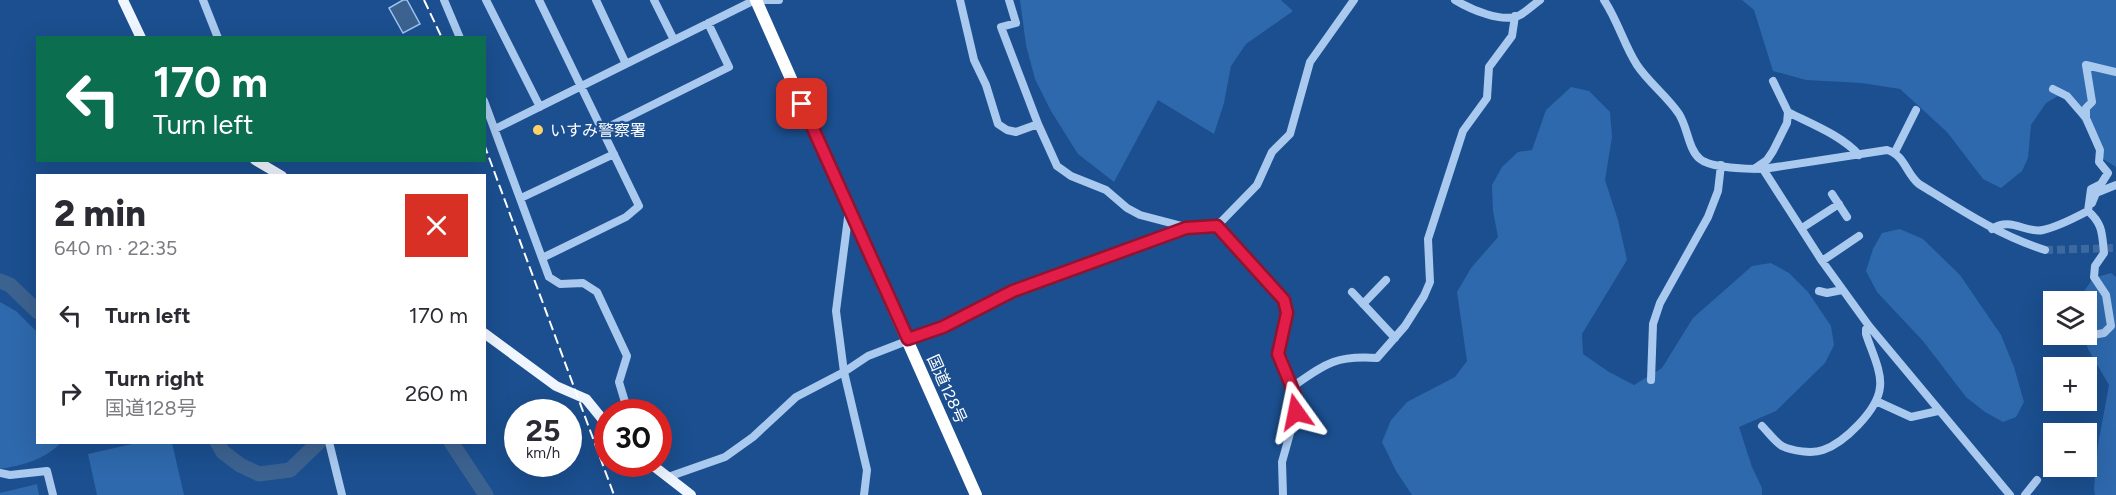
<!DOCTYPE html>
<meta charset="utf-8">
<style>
:root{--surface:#fff;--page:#f2f2f3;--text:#2b2b33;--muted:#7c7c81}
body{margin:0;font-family:Figtree,"Noto Sans JP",sans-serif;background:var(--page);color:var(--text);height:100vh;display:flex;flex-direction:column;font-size:22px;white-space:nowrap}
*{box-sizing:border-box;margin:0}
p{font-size:20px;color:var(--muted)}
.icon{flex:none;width:33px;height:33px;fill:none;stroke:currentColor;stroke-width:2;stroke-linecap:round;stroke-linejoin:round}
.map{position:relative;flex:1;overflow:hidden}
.sheet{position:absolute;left:36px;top:174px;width:450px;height:270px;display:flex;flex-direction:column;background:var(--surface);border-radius:0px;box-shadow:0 6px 24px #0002}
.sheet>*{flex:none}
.banner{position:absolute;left:36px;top:36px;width:450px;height:126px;border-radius:0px;box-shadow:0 6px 24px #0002;background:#0b6e4f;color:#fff;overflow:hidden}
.tools{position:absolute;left:2043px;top:291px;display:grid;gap:12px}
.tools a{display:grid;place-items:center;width:54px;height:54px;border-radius:0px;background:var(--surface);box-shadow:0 6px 24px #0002;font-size:30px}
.speed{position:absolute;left:504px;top:399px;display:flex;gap:12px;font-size:30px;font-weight:700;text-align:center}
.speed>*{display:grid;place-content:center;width:78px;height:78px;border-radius:50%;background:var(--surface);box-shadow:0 6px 24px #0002;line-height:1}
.speed small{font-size:15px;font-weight:400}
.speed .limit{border:9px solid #d22;background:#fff;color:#111}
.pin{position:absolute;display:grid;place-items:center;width:51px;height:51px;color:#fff;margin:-26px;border-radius:12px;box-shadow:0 3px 9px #0006}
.me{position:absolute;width:66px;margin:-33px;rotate:348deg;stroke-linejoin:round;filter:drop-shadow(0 0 4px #0008)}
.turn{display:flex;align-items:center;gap:21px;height:126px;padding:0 18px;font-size:27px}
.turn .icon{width:78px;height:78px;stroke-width:2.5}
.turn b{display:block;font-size:42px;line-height:51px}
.round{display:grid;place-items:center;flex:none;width:63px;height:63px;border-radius:0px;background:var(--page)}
.overview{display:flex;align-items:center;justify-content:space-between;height:102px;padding:0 18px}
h1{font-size:36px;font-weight:800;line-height:45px}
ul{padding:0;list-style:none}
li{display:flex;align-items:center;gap:18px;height:78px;padding:0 18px}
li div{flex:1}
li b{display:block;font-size:22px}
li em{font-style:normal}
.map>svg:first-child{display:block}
.green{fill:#2e69ad}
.water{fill:#3c6290;stroke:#9cc4f0;stroke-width:1.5}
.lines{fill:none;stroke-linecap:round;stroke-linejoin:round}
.river{stroke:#3c6290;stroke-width:15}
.minor-tunnel{stroke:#3d69a0;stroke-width:8;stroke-dasharray:8 4;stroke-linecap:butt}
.minor{stroke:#a9c9ee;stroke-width:8}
.major{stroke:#f0f6ff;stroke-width:10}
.highway{stroke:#fff;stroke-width:12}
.rail{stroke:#fff;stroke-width:2;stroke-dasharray:10 4.5;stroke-linecap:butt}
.route-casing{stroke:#92132f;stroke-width:15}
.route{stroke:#e11d48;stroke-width:10}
.poi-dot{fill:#ffd166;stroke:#1b4f8f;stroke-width:2}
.labels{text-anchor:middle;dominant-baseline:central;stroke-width:4.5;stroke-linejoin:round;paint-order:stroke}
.poi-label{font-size:16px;fill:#fff;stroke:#1b4f8f;text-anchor:start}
.street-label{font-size:16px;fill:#fff;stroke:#1b4f8f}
</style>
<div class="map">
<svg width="2116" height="495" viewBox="0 0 2116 495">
<rect width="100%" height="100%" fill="#1b4f8f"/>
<path class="green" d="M1020 0H1281L1293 11 1246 44 1231 66 1224 103 1214 134 1158 100 1114 182 1078 154 1051 111 1035 79 1026 45Z
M1742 0H2116V167L2100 157 2067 91 2046 103 2031 125 2028 158 2022 171 2001 188 1983 179 1947 132 1900 89 1862 83 1806 80 1773 71 1754 10Z
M1571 87 1589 91 1610 112 1612 137 1605 180 1618 220 1627 260 1582 334 1583 354 1609 372 1634 385 1662 368 1693 318 1752 266 1771 263 1789 273 1808 292 1831 326 1834 345 1825 363 1776 411 1739 427 1752 467 1762 488V495H1412L1396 471 1382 442 1391 420 1407 402 1455 377 1467 361 1457 292 1471 268 1498 237 1493 211 1492 185 1502 167 1518 152 1532 150 1546 110Z
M1900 229 1923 239 1960 275 2001 335 2014 367 2024 402 2016 417 2003 422 1985 412 1966 397 1923 341 1877 292 1866 271 1873 249 1882 233Z
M2111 273 2116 277V495H2095L2094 489 2098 445 2109 385 2088 349 2083 335 2086 334V302H2081L2085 290 2093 278Z
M0 302 16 311 37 332 38 442 61 443C43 460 24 465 0 469Z
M141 442 172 443 184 495H97L88 454Z
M37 484 39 495H0V493Z"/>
<path class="water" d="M403 0H407L420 24 403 33 389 8Z"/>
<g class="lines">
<path class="river" d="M0 281 10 285 38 312
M217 442 223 452 240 465 259 474 290 470 319 442
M451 442 486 495"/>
<path class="minor-tunnel" d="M2045 250 2116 248"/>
<path class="minor" d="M203 0 218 38
M444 0 460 38
M486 0 540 107
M539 0 639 206 626 217 542 258
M596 0 626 64
M654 0 674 40
M756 0H779
M960 0 974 60 986 85 998 124 1007 130 1016 132 1038 124
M1009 0 1016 23 1001 27 1038 124 1057 166 1071 176 1106 190 1127 208 1140 215 1186 227
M1455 0C1470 9 1503 24 1520 15 1527 11 1533 5 1540 0
M1604 0C1618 21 1624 45 1637 65 1649 83 1667 96 1679 114 1688 128 1688 149 1700 159 1711 168 1749 169 1763 169L1887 150C1905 155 1906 174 1919 184 1961 210 1998 235 2045 250
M2053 89 2067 96 2086 118 2100 150 2099 162 2108 173 2101 184 2091 189 2088 211
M484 101 549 277 560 284 583 283 597 292 627 356 619 382 628 412
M1788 112C1811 124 1841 135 1859 155
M2086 118V108L2092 102 2086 65 2116 72
M495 129 755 0
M602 130 729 67 708 23
M1895 152 1916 110
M1754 169 1767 160 1773 151 1787 123 1788 112 1773 81
M1763 169 1822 261 1869 326 2010 495
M1832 194 1847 217
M521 198 614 154
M2092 203 2096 193 2116 185
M849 210 836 311 844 372 867 470 864 495
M1217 226 1284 300 1287 313 1278 354 1295 395 1296 412 1282 462 1283 495
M1802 228 1839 204
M1992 229C2011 216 2026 234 2043 230 2058 227 2074 218 2088 211 2103 224 2102 234 2104 253L2095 266 2094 277 2106 295 2111 326 2104 333 2087 336
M1822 261 1859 236
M1819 291 1827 293 1842 290
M1352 292 1395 338
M1363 304 1386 280
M1651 380 1653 324 1660 303 1708 217 1718 191 1721 165
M1292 387C1325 364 1335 355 1377 358L1405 326 1424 296 1430 282 1428 239 1463 131 1487 98 1489 67 1512 36 1515 16
M1876 401 1911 417 1938 411
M1762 426C1768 432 1775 442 1782 446 1792 451 1812 454 1823 450 1844 443 1878 410 1880 387 1882 371 1871 350 1866 334V329L1869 326
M329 442 342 495
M0 473 10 475 47 471 53 495
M668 477 725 457 753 437 796 397 844 372 868 356 943 327 1013 291 1186 228 1217 226 1257 185 1272 152 1290 134 1310 62 1354 0
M2025 495 2037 480"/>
<path class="major" d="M123 0 141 38
M255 160 282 176
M484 333 556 386 586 399 608 426
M651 464 691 495"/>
<path class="highway" d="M756 0 976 495"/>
<path class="rail" d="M424 0 442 38
M484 144 614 495"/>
</g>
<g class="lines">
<g class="route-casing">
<path id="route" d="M802 104 908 339 943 327 1013 291 1186 228 1217 226 1284 300 1287 313 1278 354 1295 395 1296 412"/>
</g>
<use href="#route" class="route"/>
</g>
<circle class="poi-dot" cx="538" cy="130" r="6"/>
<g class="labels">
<g class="poi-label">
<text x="550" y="130">いすみ警察署</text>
</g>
<g class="street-label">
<text transform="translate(947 389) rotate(66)">国道128号</text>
</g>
</g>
</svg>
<div class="tools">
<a><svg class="icon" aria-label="layers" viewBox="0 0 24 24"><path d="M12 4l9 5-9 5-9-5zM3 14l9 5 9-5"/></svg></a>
<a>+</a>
<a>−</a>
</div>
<div class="speed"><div>25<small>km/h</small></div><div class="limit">30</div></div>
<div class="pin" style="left:802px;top:104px;background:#d93025"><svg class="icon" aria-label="arrive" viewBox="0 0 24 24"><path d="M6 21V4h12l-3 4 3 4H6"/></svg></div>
<svg class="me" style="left:1296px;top:412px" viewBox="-20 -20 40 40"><path d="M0-17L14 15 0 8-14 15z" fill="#e11d48" stroke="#fff" stroke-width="4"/></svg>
<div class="banner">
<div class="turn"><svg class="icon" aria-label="left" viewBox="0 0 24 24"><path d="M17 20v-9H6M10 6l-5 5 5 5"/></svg><div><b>170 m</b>Turn left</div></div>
</div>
<section class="sheet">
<div class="overview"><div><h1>2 min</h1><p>640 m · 22:35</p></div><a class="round" style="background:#d93025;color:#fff"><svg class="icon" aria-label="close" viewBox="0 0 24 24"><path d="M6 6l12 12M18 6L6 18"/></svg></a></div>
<ul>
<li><svg class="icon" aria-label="left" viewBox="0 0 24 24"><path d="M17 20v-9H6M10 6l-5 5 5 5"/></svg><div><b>Turn left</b></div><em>170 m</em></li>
<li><svg class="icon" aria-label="right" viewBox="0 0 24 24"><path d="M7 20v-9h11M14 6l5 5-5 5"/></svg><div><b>Turn right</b><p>国道128号</p></div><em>260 m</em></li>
</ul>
</section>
</div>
